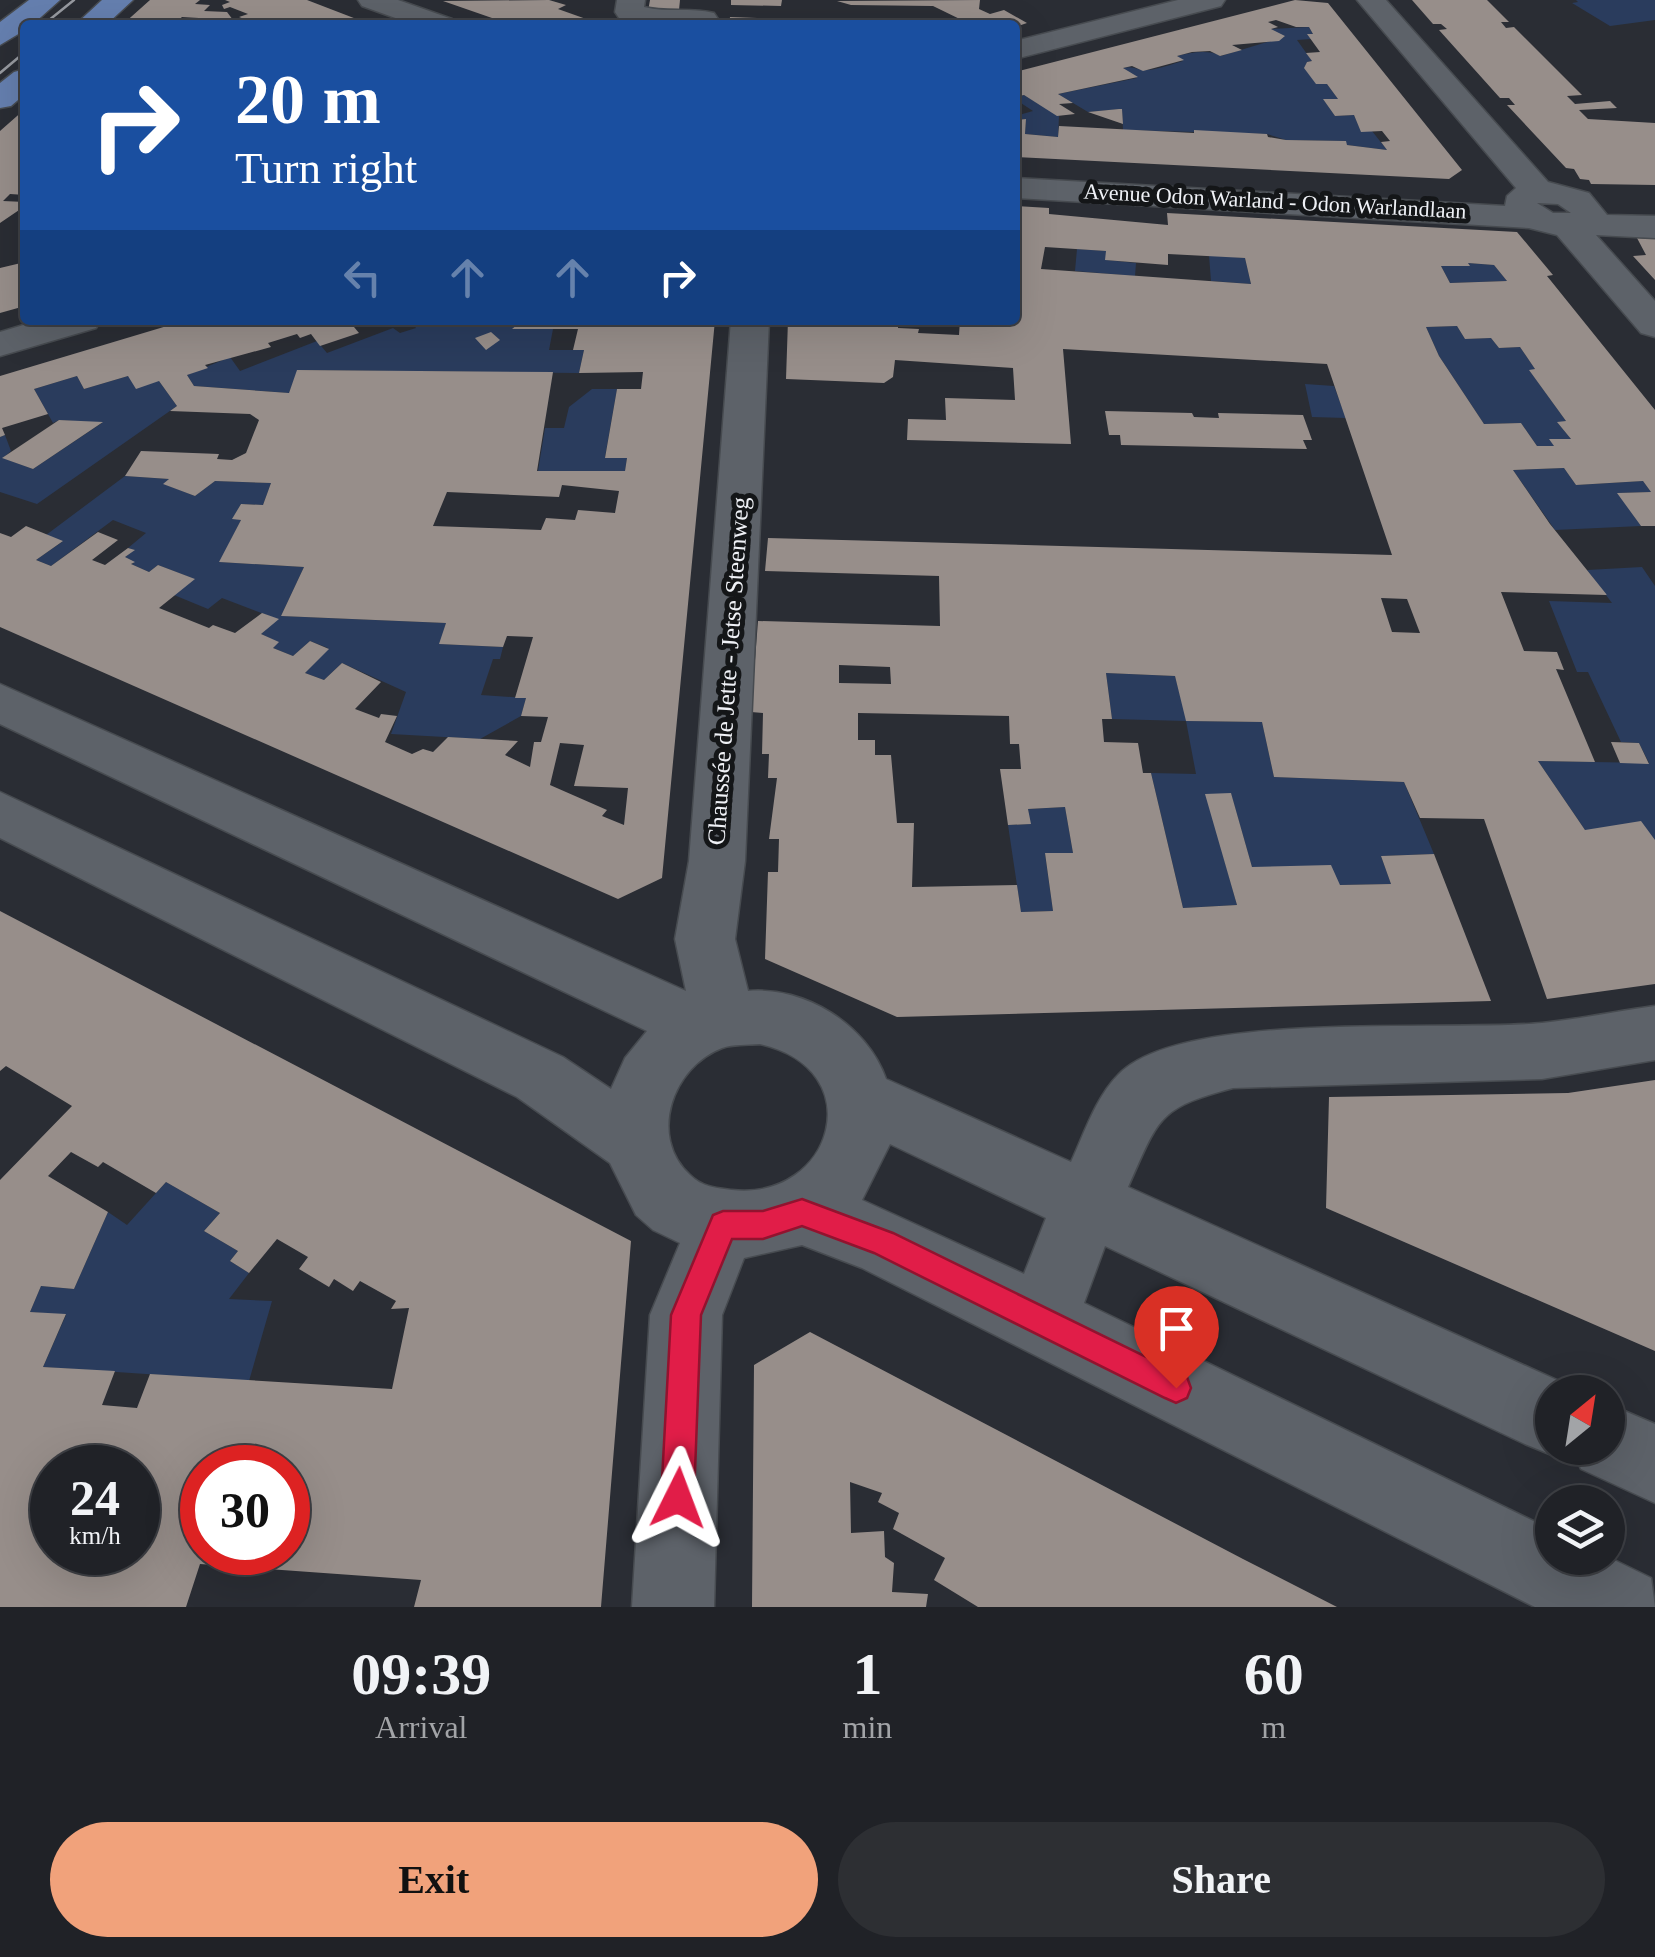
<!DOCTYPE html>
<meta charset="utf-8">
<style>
:root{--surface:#202227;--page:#2d2f33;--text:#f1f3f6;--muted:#a2a4a7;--line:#3d3f44;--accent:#f1a27b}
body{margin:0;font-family:Georgia,serif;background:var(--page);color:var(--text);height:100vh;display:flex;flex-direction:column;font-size:38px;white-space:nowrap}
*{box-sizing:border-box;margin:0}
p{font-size:32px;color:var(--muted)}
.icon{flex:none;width:55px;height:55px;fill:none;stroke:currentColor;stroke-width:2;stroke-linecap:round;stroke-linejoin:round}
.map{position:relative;height:1607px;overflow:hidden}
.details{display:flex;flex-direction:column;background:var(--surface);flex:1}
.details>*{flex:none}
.banner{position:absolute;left:20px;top:20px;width:1000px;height:305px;border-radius:10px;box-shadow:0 10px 40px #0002,0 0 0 2px var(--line);background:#1a4fa0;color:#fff;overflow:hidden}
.needle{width:65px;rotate:30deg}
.buttons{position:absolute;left:1535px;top:1375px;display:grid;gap:20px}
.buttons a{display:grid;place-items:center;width:90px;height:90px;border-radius:50%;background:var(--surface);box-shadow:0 10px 40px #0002,0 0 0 2px var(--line);font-size:50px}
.speed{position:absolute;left:30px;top:1445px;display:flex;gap:20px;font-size:50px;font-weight:700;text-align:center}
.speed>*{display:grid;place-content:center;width:130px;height:130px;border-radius:50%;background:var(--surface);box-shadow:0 10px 40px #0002,0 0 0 2px var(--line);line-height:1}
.speed small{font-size:25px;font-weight:400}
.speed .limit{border:15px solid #d22;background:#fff;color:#111}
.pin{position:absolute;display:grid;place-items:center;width:85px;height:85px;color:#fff;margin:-102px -42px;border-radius:50% 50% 50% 0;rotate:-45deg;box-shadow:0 0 10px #0007}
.pin .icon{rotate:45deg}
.me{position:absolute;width:110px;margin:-55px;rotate:3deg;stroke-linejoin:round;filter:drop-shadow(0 0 8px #0008)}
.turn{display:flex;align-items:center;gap:35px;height:210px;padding:0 50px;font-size:45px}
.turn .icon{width:130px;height:130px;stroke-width:2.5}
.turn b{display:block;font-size:70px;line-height:85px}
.lanes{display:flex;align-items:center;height:95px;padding:0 50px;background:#0003;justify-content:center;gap:50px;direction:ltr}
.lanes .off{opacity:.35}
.eta{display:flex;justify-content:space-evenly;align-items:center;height:170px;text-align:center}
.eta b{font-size:60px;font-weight:700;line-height:70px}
.cta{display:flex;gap:20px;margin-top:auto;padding:20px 50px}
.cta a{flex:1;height:115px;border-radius:60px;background:var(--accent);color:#111;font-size:40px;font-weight:700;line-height:115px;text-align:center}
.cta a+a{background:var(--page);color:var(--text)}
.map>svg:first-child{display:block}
.green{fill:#2a3c5d}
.building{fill:#978e8a;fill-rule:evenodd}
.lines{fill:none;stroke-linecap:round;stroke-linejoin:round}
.minor-casing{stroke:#474b50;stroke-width:3}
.major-casing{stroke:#474b50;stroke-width:3}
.minor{fill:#5d6269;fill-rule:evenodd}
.major{fill:#657faf;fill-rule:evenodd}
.tram{stroke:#979aa0;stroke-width:2.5}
.route{fill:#e11d48;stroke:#92132f;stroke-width:2.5}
.labels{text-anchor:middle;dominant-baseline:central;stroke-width:10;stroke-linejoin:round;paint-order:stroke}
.far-street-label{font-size:22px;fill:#eff1f6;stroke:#141618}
.street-label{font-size:25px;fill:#eff1f6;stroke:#141618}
</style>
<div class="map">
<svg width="1655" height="1607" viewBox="0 0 1655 1607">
<rect width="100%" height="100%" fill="#2a2d34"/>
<path class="green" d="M1576 0H1655V20L1610 26 1572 3 1578 2Z
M1309 27 1313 34H1308L1311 39 1297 40 1312 61 1307 62 1305 68 1327 84 1338 99 1324 100 1335 116 1354 115 1361 131H1372L1387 150 1347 145 1345 141 1286 140 1267 134 1123 130 1122 109 1088 112 1058 94 1137 78 1123 68C1134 65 1138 71 1148 70 1160 69 1172 64 1183 61L1177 56C1191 53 1207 49 1221 56L1284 37 1271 29Z
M1024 95 1059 116 1058 137 1025 134 1026 119 1015 120V112L1019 115 1033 111 1015 99Z
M1077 249 1106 251V260L1136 263 1135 276 1075 271Z
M1209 255 1245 258 1251 284 1211 281Z
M1468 263 1494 265 1507 281 1450 283 1441 266H1469Z
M410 320H523L514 329H553L549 350H584L579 373 298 370 289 393 194 386 187 375 230 357 240 371 317 341 327 353 393 328 400 333 416 328Z
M1457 326 1465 339 1491 338 1499 348 1520 347 1535 369 1530 371 1566 421 1558 423 1571 439H1551L1554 446H1537L1521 423 1484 424 1439 356 1426 327Z
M77 376 84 389 128 376 159 381 177 406 37 504 0 492V437L5 435 11 451 3 458 33 469 102 423 59 420 53 423 34 389Z
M1305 384 1334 386 1346 418 1312 417Z
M592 389H617L605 457 627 458 625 471H538L545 428H564L569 407Z
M1564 468 1576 485 1643 481 1651 492 1618 493 1641 526 1555 530 1513 470Z
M125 476 169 479 164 484 195 496 215 481 271 483 263 505 241 504 233 518 241 520 220 562 304 567 281 616 446 623 440 644 503 647 500 659H493L481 695 526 698 521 716 480 739 391 734 406 692 342 663 324 680 305 673 328 648 310 641 293 656 273 648 278 642 261 634 277 619 222 598 208 609 174 595 194 579 158 565 149 572 131 564 134 563 125 557 134 550 128 548 146 533 113 520 51 566 36 560 62 542 46 535Z
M1642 567 1655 586V840L1585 830 1538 761 1649 763 1639 743 1621 742 1588 672H1577L1549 601 1612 603 1587 570Z
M1106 673 1175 676 1187 721 1262 722 1274 777 1404 782 1434 854 1381 856 1391 884 1340 885 1252 867 1231 794H1206L1237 905 1183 908 1151 773 1196 774 1186 721 1112 719Z
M1065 807 1073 853 1045 854 1053 911 1021 912 1008 825 1030 824 1028 809Z
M166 1182 220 1213 204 1231 238 1251 230 1261 249 1273 229 1299 272 1301 249 1381 43 1367 66 1315 30 1312 41 1286 74 1289 108 1212 127 1225Z"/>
<path class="building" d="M150 0H200L195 4 210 5 204 11 227 12 233 20 182 17 177 21 187 25H122Z
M225 0H307L372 25H259L239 17 248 14 230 7 224 9 222 5 230 2Z
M549 0 566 5 558 9 603 25H512L443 1Z
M650 0H680L679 10 648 11Z
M731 0H782L781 6 731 5Z
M980 0 979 9 990 14 1004 10 1027 23 1015 27 972 25 933 6 851 5 837 1Z
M1295 0 1328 3 1462 170 1449 179 1015 157V120L1026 119 1025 134 1058 137 1059 126 1194 133V130L1267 134 1268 137 1286 140 1346 141 1347 145 1387 150 1381 142 1390 141 1382 131 1361 132 1354 115 1335 116 1323 99H1338L1327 84H1316L1304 68 1307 62 1312 61 1306 53 1320 52 1307 34H1313L1309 27H1296L1276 20 1268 22 1278 27 1271 29 1285 36 1279 41 1232 45 1242 50 1220 56 1210 51 1192 52 1177 56 1184 60 1143 71 1132 66 1123 68 1138 77 1058 94 1073 103 1059 104 1075 114 1057 116 1024 95 1015 97V72Z
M1412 0H1487L1509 22H1501L1506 28 1514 27 1582 95 1567 96 1575 104 1610 101 1617 108 1579 110 1588 119 1655 123V185L1591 184 1589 180 1580 179 1574 169 1566 168 1507 105H1515L1509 98H1500L1439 30 1447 29 1441 24H1433Z
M730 17 780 19 853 21 852 25H729Z
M25 109V195L10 194 3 201 25 202V206L0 223V131Z
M1122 109 1123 124 1088 112 1119 109Z
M1015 206 1049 208V214L1168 225 1167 213 1517 232 1553 275 1547 276 1655 410V526H1641L1617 493 1651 492 1643 481 1576 485 1564 468 1513 470 1550 524 1607 595 1501 592 1524 651 1557 652 1564 670 1556 669 1595 762 1538 761 1585 830 1641 821 1655 840V984L1547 999 1484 819 1420 818 1404 782 1274 777 1262 722 1186 721 1175 676 1106 673 1112 719H1102L1104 742 1138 743 1143 773H1151L1183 908 1237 905 1205 794 1231 793 1252 867 1331 865 1340 885 1391 884 1381 856 1434 854 1491 1001 897 1017 765 959 768 872H778L779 839H769L777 778H768L769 754H762L763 713 751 712 758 621 940 626 939 576 765 571 768 538 1392 555 1327 364 1063 349 1071 444 907 440 908 419 946 420 945 398 1015 400 1013 368 895 360 893 377 884 383 786 379 788 320H898V328L919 329 918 333 959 335 960 320H1015ZM1045 247 1106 251 1105 260 1168 265V254L1245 258 1251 284 1041 269ZM1468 263 1494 265 1507 281 1450 283 1441 266H1470ZM1457 326 1465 339 1491 338 1499 348 1520 347 1535 369 1529 370 1566 421 1557 422 1571 439H1549L1554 446H1537L1521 423 1484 424 1439 356 1426 327ZM1381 598 1407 599 1420 633 1392 632ZM839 665 890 667 891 684 839 683ZM858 713 1009 716 1010 744H1019L1021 769H1000L1008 825 1031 824 1028 809 1065 807 1073 853H1045L1053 911 1021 912 1017 885 912 887 914 823H897L891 755H875V740H858Z
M1637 238 1655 239V280L1633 256 1646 255Z
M25 255V306L0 313V268L21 263 18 257Z
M187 320 372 321 354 327 359 333 320 346 311 334 300 338 297 334 268 343 271 347 205 365 208 368 187 375 194 386 289 393 297 370 553 372 537 471H625L627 458H605L617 389H641L643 372 579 373 584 350H573L578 329H512L523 320H715L662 878 618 899 0 627V533L11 537 26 526 63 541 36 560 51 566 98 532 118 540 92 560 105 565 128 548 135 550 125 557 135 562 131 564 149 572 158 565 195 579 159 608 209 628 213 625 235 633 262 613 279 619 261 634 279 642 273 648 293 656 310 641 329 649 305 673 324 680 342 663 381 682 355 709 379 718 381 714 397 716 385 742 412 754 423 749 433 752 448 737 518 741 505 755 530 767 534 742H541L548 717 521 716 526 698H515L533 637 507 636 503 647 439 644 446 623 281 616 304 567 219 562 241 520 232 519 241 504 263 505 271 483 215 481 195 496 163 484 169 479 125 476 141 451 219 454 217 459 232 460 246 453 259 420 250 414 170 411 177 406 159 381 136 389 128 376 84 389 77 376 34 389 48 414 2 428 5 435 0 437V376ZM562 485 619 491 615 513 578 510 575 520 546 518 541 530 433 526 447 492 559 497ZM560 743 584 745 574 786 628 788 624 825 602 816 607 810 550 785Z
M491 332 500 340 486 350 475 338Z
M1105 411 1192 413 1194 417 1219 418 1218 413 1303 415 1312 440H1303L1307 449 1121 445 1120 435H1109Z
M59 420 103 422 33 469 2 458Z
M1611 742 1639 743 1649 764 1620 763Z
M0 911 631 1241 601 1607H414L421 1580 200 1564 186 1607H0V1180L72 1106 6 1066 0 1071ZM71 1152 98 1167 103 1162 156 1193 166 1182 220 1213 204 1231 238 1251 230 1261 249 1273 277 1239 308 1257 299 1269 329 1287 334 1279 353 1291 360 1281 396 1301 391 1309 409 1308 392 1389 150 1374 137 1408 102 1405 115 1371 43 1367 66 1314 30 1312 41 1286 74 1289 108 1212 48 1176ZM52 1468H138V1552H52ZM202 1468H288V1552H202Z
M1655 1080V1351L1326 1208 1329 1097 1568 1093Z
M810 1332 1243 1559 1337 1607H978L934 1580 945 1558 893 1529 899 1513 878 1502 882 1493 850 1482 851 1533 884 1531 885 1557 894 1563 892 1592 928 1594 926 1607H752L754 1365Z"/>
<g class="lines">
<g class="minor-casing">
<path id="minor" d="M358 0H398L452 19 456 25H415L362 6Z
M617 0H645L644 7C667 13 691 7 714 13L718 19 714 25H648L619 18 615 12Z
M1178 0H1225L1221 6 1015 59V41Z
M1357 0H1386L1548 182 1589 193 1607 215 1655 216V238L1596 235 1655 301V337L1641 333 1557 235 1529 228 1015 198V178L1505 206 1507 196 1516 188ZM1537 203 1558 204 1571 213H1553Z
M40 320H101L96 328 0 356V332Z
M731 320H769L745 861 735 939 748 991C805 986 867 1025 886 1079L1071 1162C1084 1134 1096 1097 1118 1075 1181 1009 1447 1032 1542 1023 1580 1019 1618 1011 1655 1006V1060L1542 1079 1233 1088C1157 1108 1159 1118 1128 1187L1579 1390 1552 1392V1448H1570L1552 1455 1525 1444 1105 1246 1084 1303 1552 1530V1558L1608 1557 1651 1578 1655 1607H1535L862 1268 802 1245 744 1258 722 1315 714 1607H632L650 1315 680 1243 653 1230 636 1215 610 1163 517 1097 0 838V792L563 1057 611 1089 625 1058 647 1031 0 724V684L686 991 675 939 689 861ZM760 1044C872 1069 833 1201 732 1190 716 1188 702 1187 690 1175 648 1137 672 1067 722 1048 733 1044 748 1045 760 1044ZM890 1144 1046 1218 1024 1274 862 1200Z
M1608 1404 1655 1424V1503L1581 1469 1572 1448H1608Z"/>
</g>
<g class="major-casing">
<path id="major" d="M29 0H60L32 25H25V30L0 45V22Z
M102 0H133L106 25H75Z
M25 69V94L11 106 0 108V83L14 72Z"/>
</g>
<use href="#minor" class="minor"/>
<use href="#major" class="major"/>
<path class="tram" d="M43 25 74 0
M0 73 25 52"/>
</g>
<path class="route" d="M802 1199 893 1233 1187 1377 1191 1388 1187 1398 1176 1403 1165 1398 874 1253 802 1226 763 1239H732L701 1315 694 1498 689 1509 678 1514 666 1509 661 1498 671 1315 713 1215 723 1211H763Z"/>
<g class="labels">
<g class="far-street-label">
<text transform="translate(1275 201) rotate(3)">Avenue Odon Warland - Odon Warlandlaan</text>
</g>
<g class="street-label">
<text transform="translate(728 671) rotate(-86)">Chaussée de Jette - Jetse Steenweg</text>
</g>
</g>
</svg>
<div class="buttons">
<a><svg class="needle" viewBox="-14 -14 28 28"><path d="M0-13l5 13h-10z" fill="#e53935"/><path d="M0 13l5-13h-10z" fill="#a2a4a7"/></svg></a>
<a><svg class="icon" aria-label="layers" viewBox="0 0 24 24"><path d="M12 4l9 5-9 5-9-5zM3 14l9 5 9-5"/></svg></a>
</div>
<div class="speed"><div>24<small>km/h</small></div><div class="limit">30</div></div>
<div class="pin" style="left:1176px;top:1388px;background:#d93025"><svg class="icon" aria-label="arrive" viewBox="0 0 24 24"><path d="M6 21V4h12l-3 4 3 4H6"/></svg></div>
<svg class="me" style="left:678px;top:1498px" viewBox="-20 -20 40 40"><path d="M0-17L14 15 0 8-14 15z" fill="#e11d48" stroke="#fff" stroke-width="4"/></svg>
<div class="banner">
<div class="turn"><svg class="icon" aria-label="right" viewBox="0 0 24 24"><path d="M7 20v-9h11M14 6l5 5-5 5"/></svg><div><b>20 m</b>Turn right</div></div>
<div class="lanes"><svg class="icon off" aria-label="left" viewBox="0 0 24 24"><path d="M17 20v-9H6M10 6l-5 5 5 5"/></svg><svg class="icon off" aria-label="ahead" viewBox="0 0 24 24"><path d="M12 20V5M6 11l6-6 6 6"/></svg><svg class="icon off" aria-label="ahead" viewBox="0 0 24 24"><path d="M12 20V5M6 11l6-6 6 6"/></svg><svg class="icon" aria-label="right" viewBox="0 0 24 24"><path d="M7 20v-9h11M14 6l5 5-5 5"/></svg></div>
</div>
</div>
<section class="details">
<div class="eta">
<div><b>09:39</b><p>Arrival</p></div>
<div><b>1</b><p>min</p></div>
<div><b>60</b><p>m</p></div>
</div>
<div class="cta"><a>Exit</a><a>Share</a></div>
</section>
